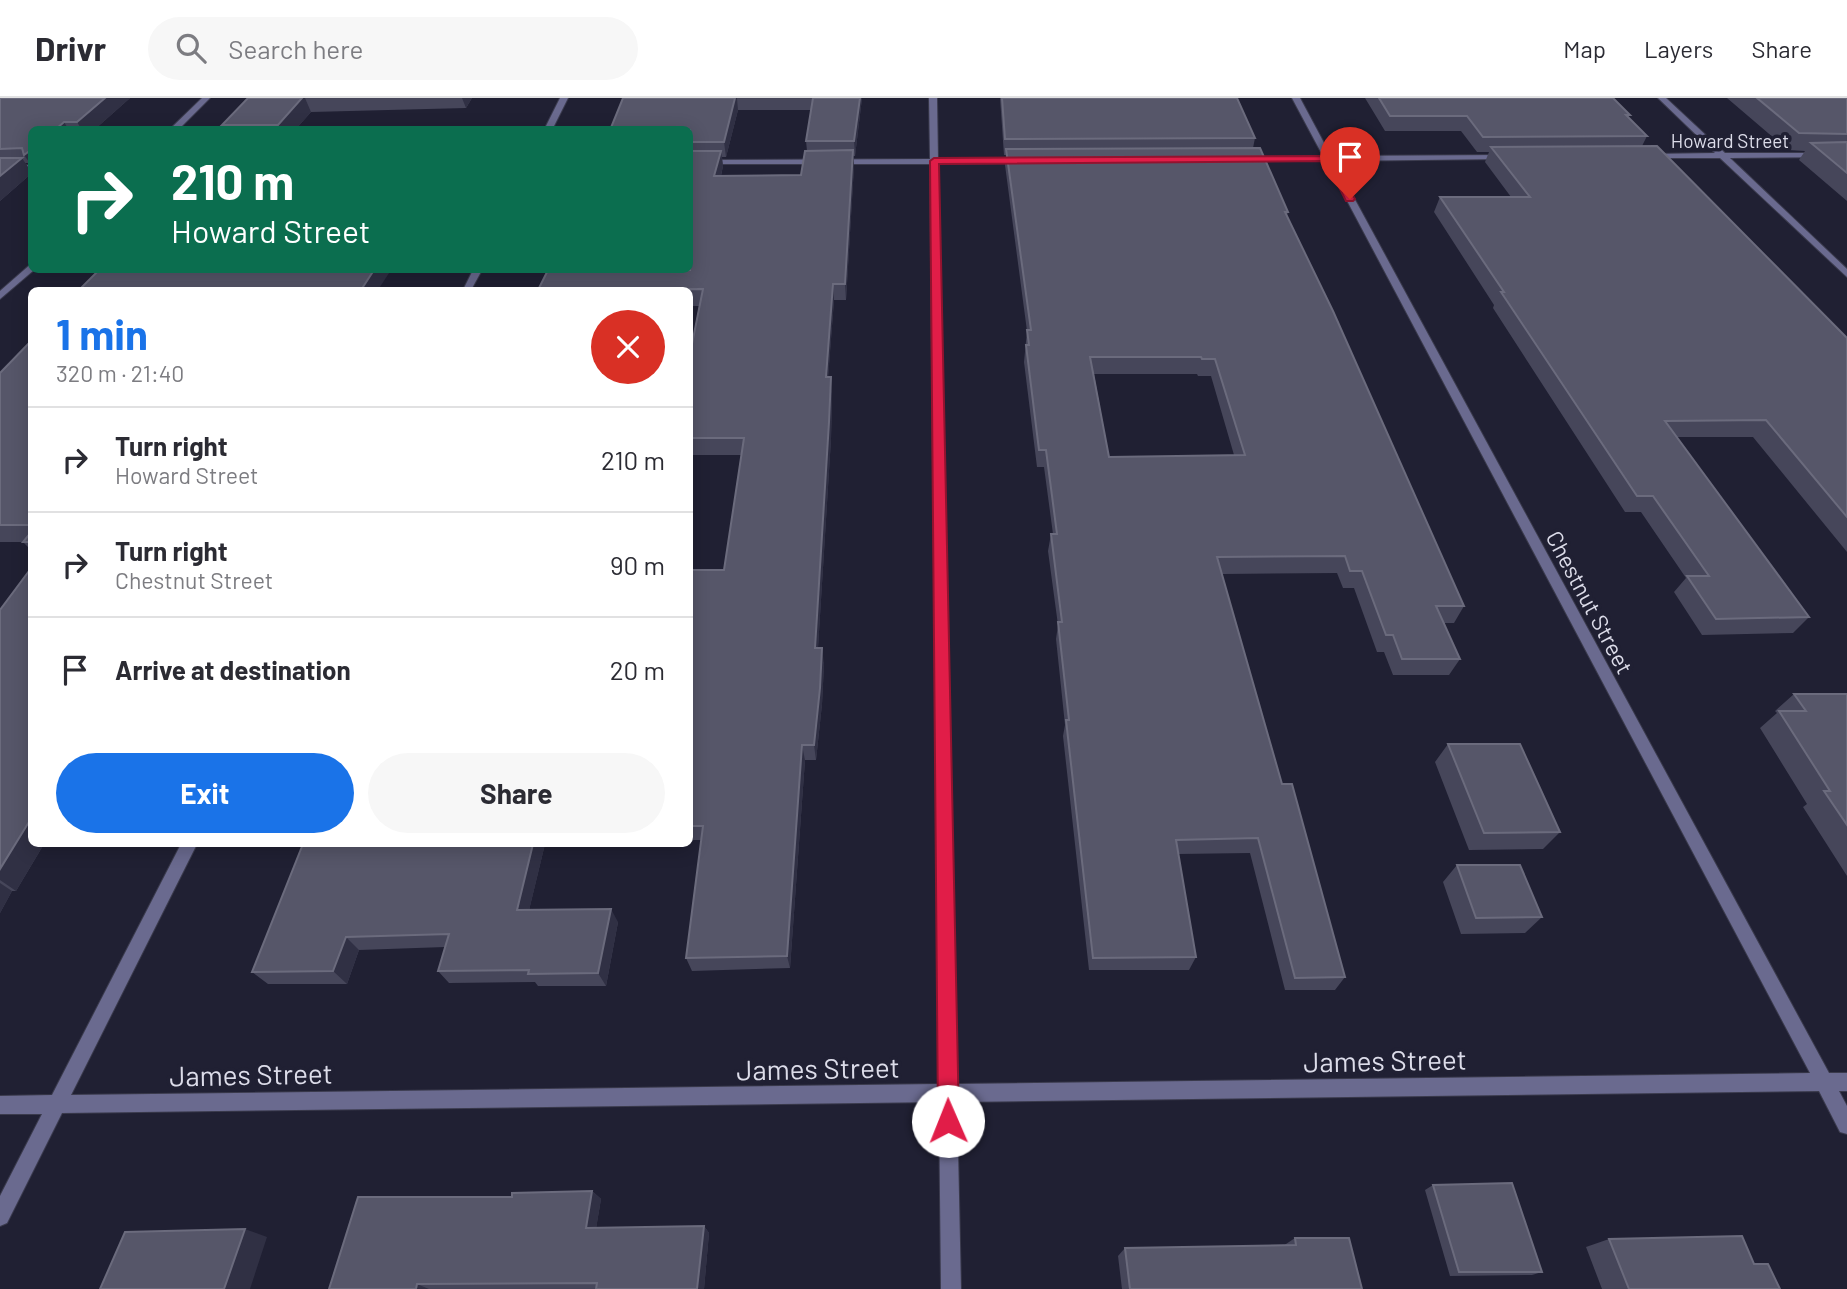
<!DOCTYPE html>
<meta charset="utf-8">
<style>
:root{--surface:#fff;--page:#f7f7f7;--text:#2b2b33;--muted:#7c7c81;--line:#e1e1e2;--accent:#1a73e8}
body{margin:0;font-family:Barlow,sans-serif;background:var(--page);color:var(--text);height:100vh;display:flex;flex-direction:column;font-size:26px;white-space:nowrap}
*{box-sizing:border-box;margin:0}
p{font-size:23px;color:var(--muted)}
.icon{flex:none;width:38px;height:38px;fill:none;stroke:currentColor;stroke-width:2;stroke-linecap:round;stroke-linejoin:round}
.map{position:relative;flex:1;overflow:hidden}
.sheet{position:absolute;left:28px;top:189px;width:665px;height:560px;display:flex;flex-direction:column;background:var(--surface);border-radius:10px;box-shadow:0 4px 18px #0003}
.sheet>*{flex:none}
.guide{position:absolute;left:28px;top:28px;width:665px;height:147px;border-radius:10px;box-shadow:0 4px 18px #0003;background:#0b6e4f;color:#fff;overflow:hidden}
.pin{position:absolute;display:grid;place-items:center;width:60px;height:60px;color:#fff;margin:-72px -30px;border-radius:50% 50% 50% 0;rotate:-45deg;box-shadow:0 0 7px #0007}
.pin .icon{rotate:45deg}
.me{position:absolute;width:77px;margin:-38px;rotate:359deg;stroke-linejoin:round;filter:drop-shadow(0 0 5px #0008)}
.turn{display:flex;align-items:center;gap:24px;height:147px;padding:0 28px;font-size:32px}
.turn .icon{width:91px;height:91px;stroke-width:2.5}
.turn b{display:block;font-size:49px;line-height:60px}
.round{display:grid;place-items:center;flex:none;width:74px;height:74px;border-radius:37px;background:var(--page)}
.headline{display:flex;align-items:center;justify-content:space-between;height:119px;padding:0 28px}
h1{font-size:42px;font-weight:700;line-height:52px;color:var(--accent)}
.primary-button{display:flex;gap:14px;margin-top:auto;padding:14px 28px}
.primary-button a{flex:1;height:80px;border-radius:42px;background:var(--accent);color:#fff;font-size:28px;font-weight:700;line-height:80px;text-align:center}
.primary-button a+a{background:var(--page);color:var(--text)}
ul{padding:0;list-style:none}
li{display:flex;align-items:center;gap:21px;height:105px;padding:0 28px;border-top:2px solid var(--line)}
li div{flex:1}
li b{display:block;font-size:26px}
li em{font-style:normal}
header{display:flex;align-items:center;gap:42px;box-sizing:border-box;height:98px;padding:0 35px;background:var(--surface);border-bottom:2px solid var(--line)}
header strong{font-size:33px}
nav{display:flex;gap:38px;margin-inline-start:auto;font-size:24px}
.search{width:490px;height:63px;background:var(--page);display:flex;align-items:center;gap:18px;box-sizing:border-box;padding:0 24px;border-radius:38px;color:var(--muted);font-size:26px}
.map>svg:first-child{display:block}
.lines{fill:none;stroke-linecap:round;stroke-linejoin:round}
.street-casing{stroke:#3a3a4c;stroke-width:2}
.street{fill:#6a6a8f;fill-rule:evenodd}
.wall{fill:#46465a;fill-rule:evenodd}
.shaded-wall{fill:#303044}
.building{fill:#565669;stroke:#6b6b7d;stroke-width:2;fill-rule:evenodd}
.route{fill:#e11d48;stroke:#92132f;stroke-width:2}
.labels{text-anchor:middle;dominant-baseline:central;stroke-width:7;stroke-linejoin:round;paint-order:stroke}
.far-street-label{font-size:19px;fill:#dcdce9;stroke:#202033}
.street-label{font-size:23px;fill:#dcdce9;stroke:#202033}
.near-street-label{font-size:28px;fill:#dcdce9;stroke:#202033}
</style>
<header>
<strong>Drivr</strong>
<div class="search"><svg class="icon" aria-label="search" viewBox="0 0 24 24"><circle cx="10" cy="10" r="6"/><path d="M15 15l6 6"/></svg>Search here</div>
<nav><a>Map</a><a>Layers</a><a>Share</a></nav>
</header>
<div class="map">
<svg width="1847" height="1191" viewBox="0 0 1847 1191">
<rect width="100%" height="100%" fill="#202033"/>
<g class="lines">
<g class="street-casing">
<path id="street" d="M202 0H210L178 32H169Z
M560 0H568L552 32H544Z
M929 0H937L938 61H1024L1028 63 1024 65 938 66 957 986 1810 975 1326 63H1247L1243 61 1247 59 1323 58 1292 0H1300L1331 58 1504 57 1508 59 1504 61 1334 63 1829 975H1847V993H1839L1847 1008V1036L1840 1034 1819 993 957 1004 961 1191H941L939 1004 62 1015 7 1125 0 1128V1098L42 1016H0V998L52 997 181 746H197L71 997 939 986 930 66H690V62L930 61Z
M1658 0H1666L1725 55H1847V59L1730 60 1847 171V179L1720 60H1647L1646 58 1650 56 1715 55Z
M32 67V72H0V68Z
M32 165V172H34L0 201V193Z
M473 172H482L471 192H463Z"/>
</g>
<use href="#street" class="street"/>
</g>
<path class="wall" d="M0 0H130L94 32H32L29 65H25L32 75 0 103Z
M248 0H472L466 10 311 14 295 32H224L222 27Z
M623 0H862L855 58H853L854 68 846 202H834L828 279 832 295 831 341 818 550 824 566 822 606 816 662H805L790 870 692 873 686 860 701 742H690V472H724L741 357H690V256L699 208H690V192H538L690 172V32ZM738 12H811L806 43 807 53 801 77 721 78 723 68 722 59H726Z
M1000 0H1237L1255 40 1253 50 1288 114 1287 117 1464 508 1454 525H1444L1460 561 1449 577H1393L1384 554H1377L1354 490H1343L1337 475 1222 476 1282 686 1345 879 1335 892H1285L1250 755 1178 756 1196 859 1189 872H1089L1063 638 1065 627 1056 541 1058 527 1048 453 1051 436H1053L1044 369H1037L1024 264 1027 233 1005 67 1006 57H1004ZM1094 276H1197L1198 278H1211L1234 357 1109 359Z
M1365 0H1613L1630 17 1628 19 1647 38 1642 48 1847 240V454L1753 339H1677L1809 519 1793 535 1702 537 1674 494 1686 480 1641 414H1625L1493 210 1494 207 1434 114 1440 99H1511L1485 64 1489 54H1477L1461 33H1385Z
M1727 0H1847V103L1799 62 1805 53 1788 52Z
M32 242V453L23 444H0V275Z
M0 512 32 746H44L16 793H12L0 815Z
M1794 596H1847V778L1803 709 1807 706 1760 630 1777 615 1775 613Z
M1448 646 1560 734 1543 751 1469 752 1435 664Z
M303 746H545L529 812 618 824 606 888H538L535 884 449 885 438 873 445 849 359 852 347 886H268L252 874Z
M1457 767 1542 819 1525 835 1461 836 1443 784Z
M1433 1087 1542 1174 1532 1177 1450 1178 1425 1092Z
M592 1093 601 1101 596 1130 704 1128 709 1135 704 1191H329L512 1099Z
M1295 1140 1362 1191H1122L1118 1158 1125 1150 1283 1148Z
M1609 1141 1754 1166 1780 1191H1602L1586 1149Z"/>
<path class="shaded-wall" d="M105 0H130L94 32H82L77 24Z
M302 0H305L311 14 295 32H280L278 27Z
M462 0H472L466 10Z
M735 0H737L738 12 726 59 724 44Z
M860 0H862L855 58 854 43Z
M64 24 69 32H55Z
M32 51V68L24 57Z
M853 52 854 68 846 202 845 186Z
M721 53 723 68 717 94 714 78Z
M22 60 32 75 0 103V78Z
M374 172H391L378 192H361Z
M833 186 834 202 827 295 826 279Z
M831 279 832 295 831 341 817 566 815 550Z
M822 550 824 566 822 606 816 662 814 647Z
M802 647 805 662 790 870 787 858Z
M32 719V746H44L16 793 0 782V771Z
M533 746H545L526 825 517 812Z
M0 785 12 793 0 815Z
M611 811 618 824 606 888 598 875Z
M346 839 359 852 347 886 333 873Z
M592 1093 601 1101 595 1137 586 1130Z
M704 1128 709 1135 704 1191H697Z
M245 1131 267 1139 250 1191H224Z
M417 1186 429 1191H416Z"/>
<path class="building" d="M0 0H105L77 24H64L55 32H32V51L24 57 22 50 0 51Z
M248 0H302L278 27H222Z
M623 0H735L724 44H690V32H610Z
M813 0H860L854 43H806Z
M1002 0H1237L1255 40 1005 41Z
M1379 0H1613L1630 17H1626L1647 38 1483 39 1467 18H1390Z
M1757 0H1847V36L1799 35Z
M1847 44V75L1811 45Z
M1657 48 1847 240V419L1766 322 1665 323 1809 519 1716 521 1687 478H1709L1653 398H1637L1501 194H1504L1440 99H1530L1491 49Z
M1260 50 1288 114H1285L1333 213 1464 508H1436L1460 561H1402L1393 537H1386L1362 473H1350L1345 458 1217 459 1282 686H1292L1345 879 1295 880 1258 740 1176 742 1196 859 1093 860 1066 622H1069L1058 524H1062L1051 436H1057L1046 352H1039L1026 247H1029L1027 232H1031L1006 51ZM1090 259H1201L1202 261H1215L1245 357 1109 359Z
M853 52 845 186H833L826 279H831L829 324 815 550H822L820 590 814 647H802L787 858 686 860 703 728H690V472H724L744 340H690V256L703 191 538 192 548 172H690V53H721L714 78 801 77 805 53Z
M0 60H22L0 78Z
M99 172H374L361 192H79Z
M32 242V427H0V275Z
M32 433V444H23Z
M32 469V719L0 771V512Z
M1794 596H1847V727L1824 693H1830L1779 613H1806Z
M1448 646H1520L1560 734 1484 735Z
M303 746H533L517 812 611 811 598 875 528 876 529 872 438 873 449 836 346 839 333 873 252 874Z
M1457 767H1520L1542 819 1476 820Z
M1512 1085 1542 1174H1459L1433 1087Z
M592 1093 586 1130 704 1128 697 1191H596L597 1185 417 1186 416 1191H329L358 1099H512V1095Z
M245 1131 224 1191H100L125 1134Z
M1742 1138 1754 1166H1768L1780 1191H1629L1609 1141Z
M1295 1140H1349L1362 1191H1130L1125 1150 1296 1147Z"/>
<path class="route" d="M1329 58 1333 61 1355 101 1353 103H1346L1326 63 939 66 959 1023 956 1030 948 1033 941 1030 938 1023 930 63 934 60Z"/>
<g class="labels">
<g class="far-street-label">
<text x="1730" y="42">Howard Street</text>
</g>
<g class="street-label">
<text transform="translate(1590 504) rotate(62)">Chestnut Street</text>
</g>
<g class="near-street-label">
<text transform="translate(1385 962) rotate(-1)">James Street</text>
<text transform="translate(818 970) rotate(-1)">James Street</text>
<text transform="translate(251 976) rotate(-1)">James Street</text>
</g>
</g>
</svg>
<div class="pin" style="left:1350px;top:101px;background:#d93025"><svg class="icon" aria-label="arrive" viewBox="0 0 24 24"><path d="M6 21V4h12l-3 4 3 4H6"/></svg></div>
<svg class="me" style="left:948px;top:1023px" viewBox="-20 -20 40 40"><circle r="19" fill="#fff"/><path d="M0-13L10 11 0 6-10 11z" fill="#e11d48"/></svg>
<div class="guide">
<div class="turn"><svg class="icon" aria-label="right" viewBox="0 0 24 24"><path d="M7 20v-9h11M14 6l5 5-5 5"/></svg><div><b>210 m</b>Howard Street</div></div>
</div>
<section class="sheet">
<div class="headline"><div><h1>1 min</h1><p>320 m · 21:40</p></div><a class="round" style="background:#d93025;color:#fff"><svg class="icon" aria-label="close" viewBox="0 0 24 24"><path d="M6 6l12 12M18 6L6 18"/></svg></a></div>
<ul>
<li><svg class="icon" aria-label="right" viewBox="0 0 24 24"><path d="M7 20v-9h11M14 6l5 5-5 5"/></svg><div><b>Turn right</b><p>Howard Street</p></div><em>210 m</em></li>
<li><svg class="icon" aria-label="right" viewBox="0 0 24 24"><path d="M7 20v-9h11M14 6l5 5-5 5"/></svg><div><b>Turn right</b><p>Chestnut Street</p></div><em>90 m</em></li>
<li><svg class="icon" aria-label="arrive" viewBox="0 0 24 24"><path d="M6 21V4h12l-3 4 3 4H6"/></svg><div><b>Arrive at destination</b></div><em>20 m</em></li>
</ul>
<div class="primary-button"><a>Exit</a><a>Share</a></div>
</section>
</div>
